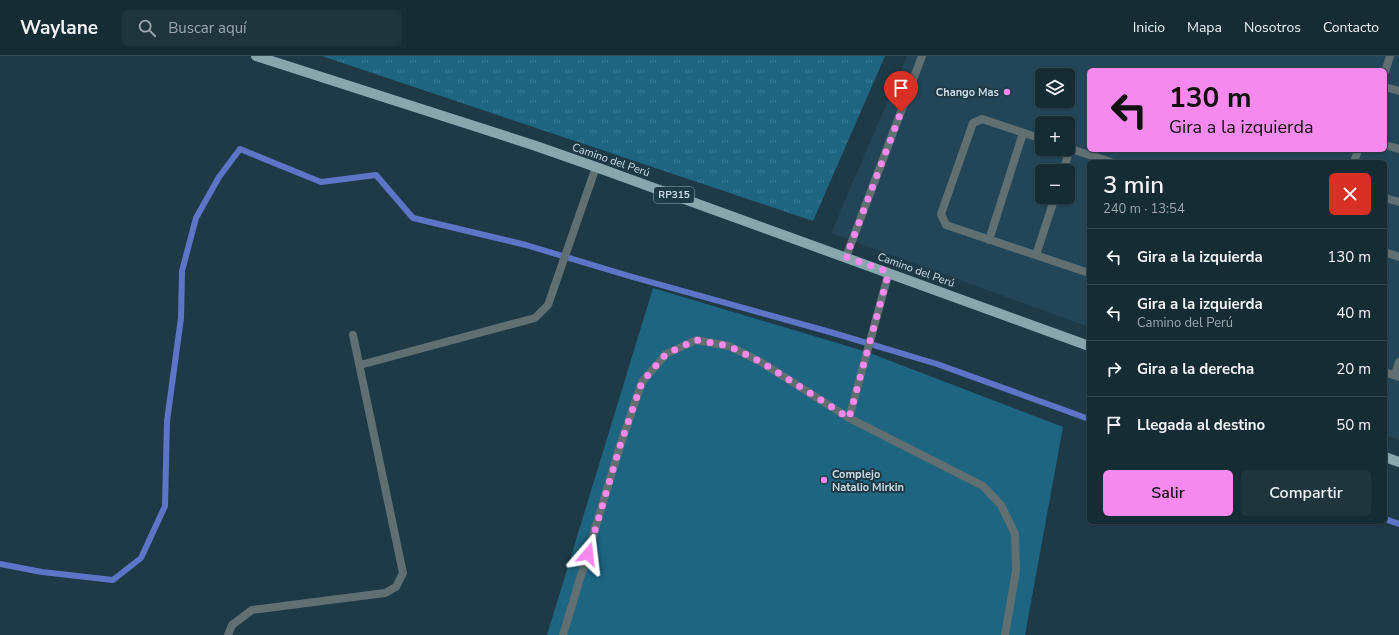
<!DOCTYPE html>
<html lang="es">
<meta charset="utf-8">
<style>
:root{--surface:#162c35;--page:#1f343d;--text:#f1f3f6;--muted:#9ea7ad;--line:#354850;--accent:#f689ed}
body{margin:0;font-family:"Nunito Sans",sans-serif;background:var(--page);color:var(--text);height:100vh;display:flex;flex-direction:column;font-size:15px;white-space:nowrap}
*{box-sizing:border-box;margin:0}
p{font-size:13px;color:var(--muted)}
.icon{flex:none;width:22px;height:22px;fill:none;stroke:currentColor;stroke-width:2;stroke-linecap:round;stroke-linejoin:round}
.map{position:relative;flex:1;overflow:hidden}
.drawer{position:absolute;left:1087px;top:104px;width:300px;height:364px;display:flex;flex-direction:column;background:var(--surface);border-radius:6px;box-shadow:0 1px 3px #0004,0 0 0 1px var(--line)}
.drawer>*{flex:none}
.hud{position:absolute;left:1087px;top:12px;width:300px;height:84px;border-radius:6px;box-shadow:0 1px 3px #0004,0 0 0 1px var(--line);background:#f689ed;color:#111;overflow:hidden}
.controls{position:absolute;left:1035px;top:12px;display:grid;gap:8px}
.controls a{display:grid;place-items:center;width:40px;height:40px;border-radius:6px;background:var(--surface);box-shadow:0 1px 3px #0004,0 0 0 1px var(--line);font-size:20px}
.pin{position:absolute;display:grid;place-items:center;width:34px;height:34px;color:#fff;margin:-41px -17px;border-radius:50% 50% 50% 0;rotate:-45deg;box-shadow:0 0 4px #0007}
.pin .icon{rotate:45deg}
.me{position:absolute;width:44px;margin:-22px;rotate:17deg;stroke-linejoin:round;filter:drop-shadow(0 0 3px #0008)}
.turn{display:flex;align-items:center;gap:14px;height:84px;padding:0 16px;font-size:18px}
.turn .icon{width:52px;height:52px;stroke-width:2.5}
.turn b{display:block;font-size:28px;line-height:34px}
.round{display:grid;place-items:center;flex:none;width:42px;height:42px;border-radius:6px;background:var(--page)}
.overview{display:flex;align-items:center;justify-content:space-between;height:68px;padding:0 16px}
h1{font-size:24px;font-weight:600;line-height:30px}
.cta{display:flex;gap:8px;margin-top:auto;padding:8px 16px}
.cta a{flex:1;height:46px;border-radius:6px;background:var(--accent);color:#111;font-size:16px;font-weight:600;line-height:46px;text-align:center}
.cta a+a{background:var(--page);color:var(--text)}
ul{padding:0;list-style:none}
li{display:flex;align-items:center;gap:12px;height:56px;padding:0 16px;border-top:1px solid var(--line)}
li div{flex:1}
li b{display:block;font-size:15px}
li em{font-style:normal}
header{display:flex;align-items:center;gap:24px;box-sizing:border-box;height:56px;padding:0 20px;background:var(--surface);border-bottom:1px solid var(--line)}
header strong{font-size:19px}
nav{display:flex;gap:22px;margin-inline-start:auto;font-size:14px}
.search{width:280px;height:36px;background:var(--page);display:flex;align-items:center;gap:10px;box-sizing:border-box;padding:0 14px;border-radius:6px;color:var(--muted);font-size:15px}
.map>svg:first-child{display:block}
.built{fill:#224657;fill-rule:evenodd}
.grass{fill:url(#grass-tufts)}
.park{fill:#1e6582}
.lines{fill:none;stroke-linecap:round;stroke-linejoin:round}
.stream{stroke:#5c75c7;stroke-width:6}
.service{stroke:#606f72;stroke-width:8}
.minor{stroke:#606f72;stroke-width:8}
.primary{stroke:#88a7ac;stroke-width:10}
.route{stroke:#f689ed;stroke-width:7;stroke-dasharray:0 12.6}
.poi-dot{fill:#f689ed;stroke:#1e3a47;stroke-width:1.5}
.labels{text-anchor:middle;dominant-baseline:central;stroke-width:4;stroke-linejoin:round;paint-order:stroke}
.shield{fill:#1e3a47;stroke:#98acb6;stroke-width:1}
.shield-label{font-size:10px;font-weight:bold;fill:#cddde5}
.poi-label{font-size:11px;font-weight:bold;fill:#cddde5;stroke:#1e3a47;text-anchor:end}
.street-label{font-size:11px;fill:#cddde5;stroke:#1e3a47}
</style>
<header>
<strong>Waylane</strong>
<div class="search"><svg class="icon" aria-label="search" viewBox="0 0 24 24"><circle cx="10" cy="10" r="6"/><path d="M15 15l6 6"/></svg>Buscar aquí</div>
<nav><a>Inicio</a><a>Mapa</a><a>Nosotros</a><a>Contacto</a></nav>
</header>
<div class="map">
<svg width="1399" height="579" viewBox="0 0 1399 579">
<defs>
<pattern id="grass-tufts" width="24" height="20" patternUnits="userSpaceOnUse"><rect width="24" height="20" fill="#1e6582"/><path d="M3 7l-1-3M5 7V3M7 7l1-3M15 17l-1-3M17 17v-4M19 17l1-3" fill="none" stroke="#3e7b94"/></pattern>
</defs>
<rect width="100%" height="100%" fill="#1e3a47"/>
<path class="built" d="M907 0H1399V384L1385 379V106H1089V271L831 177ZM1089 14H1385V94H1089ZM1042 19H1068V45H1042ZM1042 67H1068V93H1042ZM1042 115H1068V141H1042Z"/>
<path class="grass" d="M322 0H885L813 165Z"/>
<path class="park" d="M653 232 867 296 1063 371 1025 579H547Z"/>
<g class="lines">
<path class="stream" d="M1385 463 1399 468
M0 508 42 516 113 524 141 502 165 450 167 365 181 262 182 215 196 162 219 121 240 93 321 126 376 119 413 162 526 189 629 220 830 276 937 308 1089 363"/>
<path class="service" d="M1385 16 1390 0
M1385 31 1399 35
M1042 83 982 63 973 67 941 158 946 169 1089 217
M1385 89 1399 93
M1068 92 1111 106
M1354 106 1358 94
M1063 115 1070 93
M1385 142 1399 146
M989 184 1023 77
M1385 196 1399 201
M1036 199 1055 141
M846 201 922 0
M886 215 887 223 849 362 983 430 1001 449 1015 478 1016 515 1005 579
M1385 316 1399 321
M1395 319 1399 306
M563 579 620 390 642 326 666 298 696 284 729 290 761 306 849 362"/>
<path class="minor" d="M360 309 535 262 548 249 596 111
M228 579 232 569 252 554 385 537 396 531 403 517 353 279"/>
<path class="primary" d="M256 0 533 89 596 111 1089 290
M1385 401 1399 406"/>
</g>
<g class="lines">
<path class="route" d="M588 498 620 390 642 326 666 298 696 284 729 290 761 306 849 362 887 223 886 215 846 201 901 56"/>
</g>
<g class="poi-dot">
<circle cx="1007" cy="36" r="4"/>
<circle cx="824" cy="424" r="4"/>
</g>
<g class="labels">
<rect class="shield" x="654" y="131" width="40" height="16" rx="3"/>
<g class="shield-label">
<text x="674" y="139">RP315</text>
</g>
<g class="poi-label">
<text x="999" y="36">Chango Mas</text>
<text x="832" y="418" text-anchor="start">Complejo<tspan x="832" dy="13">Natalio Mirkin</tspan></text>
</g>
<g class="street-label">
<text transform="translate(611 104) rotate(19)">Camino del Perú</text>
<text transform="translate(916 214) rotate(20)">Camino del Perú</text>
</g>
</g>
</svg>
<div class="controls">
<a><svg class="icon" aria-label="layers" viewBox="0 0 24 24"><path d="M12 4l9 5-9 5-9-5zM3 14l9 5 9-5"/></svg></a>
<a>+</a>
<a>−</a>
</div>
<div class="pin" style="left:901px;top:56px;background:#d93025"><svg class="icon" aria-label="arrive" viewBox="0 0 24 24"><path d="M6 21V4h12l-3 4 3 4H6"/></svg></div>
<svg class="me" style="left:588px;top:498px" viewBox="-20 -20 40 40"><path d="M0-17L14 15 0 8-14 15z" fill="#f689ed" stroke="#fff" stroke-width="4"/></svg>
<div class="hud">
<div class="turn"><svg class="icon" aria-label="left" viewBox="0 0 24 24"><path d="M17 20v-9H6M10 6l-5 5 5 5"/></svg><div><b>130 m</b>Gira a la izquierda</div></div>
</div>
<section class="drawer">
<div class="overview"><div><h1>3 min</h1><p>240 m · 13:54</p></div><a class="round" style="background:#d93025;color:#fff"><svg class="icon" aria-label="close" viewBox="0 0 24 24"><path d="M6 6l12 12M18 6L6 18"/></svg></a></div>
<ul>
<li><svg class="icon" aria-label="left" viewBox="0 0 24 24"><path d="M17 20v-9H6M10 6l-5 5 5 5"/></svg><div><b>Gira a la izquierda</b></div><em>130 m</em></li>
<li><svg class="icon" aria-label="left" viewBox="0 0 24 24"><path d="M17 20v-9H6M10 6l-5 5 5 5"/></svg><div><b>Gira a la izquierda</b><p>Camino del Perú</p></div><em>40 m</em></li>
<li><svg class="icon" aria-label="right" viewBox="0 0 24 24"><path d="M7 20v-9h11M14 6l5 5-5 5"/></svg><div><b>Gira a la derecha</b></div><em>20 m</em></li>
<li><svg class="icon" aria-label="arrive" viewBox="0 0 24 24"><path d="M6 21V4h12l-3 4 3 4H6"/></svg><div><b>Llegada al destino</b></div><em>50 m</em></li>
</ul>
<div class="cta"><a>Salir</a><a>Compartir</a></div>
</section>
</div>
